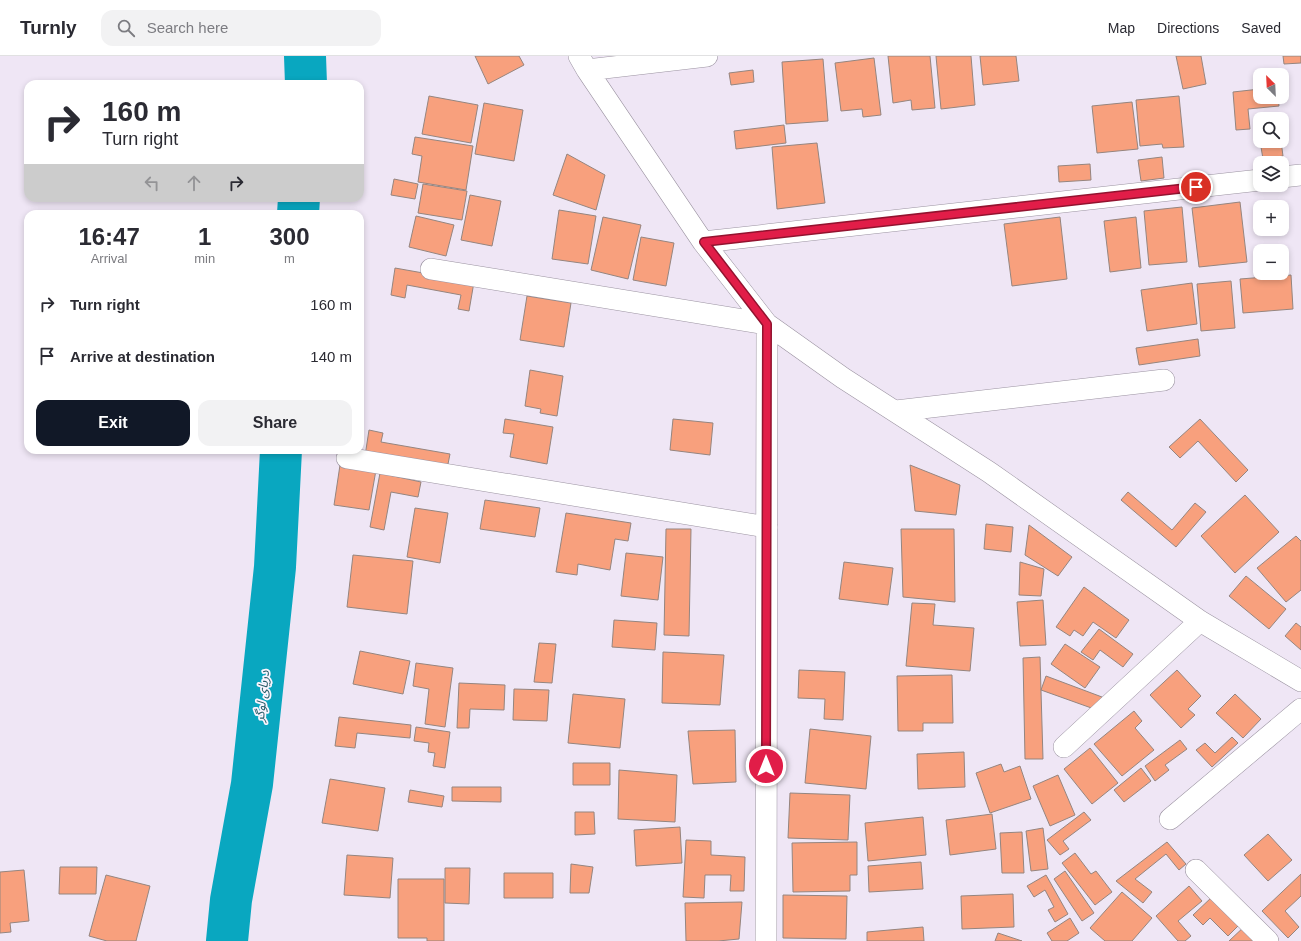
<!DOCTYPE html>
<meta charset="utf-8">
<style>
:root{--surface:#fff;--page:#f2f2f3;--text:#2b2b33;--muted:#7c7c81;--line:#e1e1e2;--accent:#111827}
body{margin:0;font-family:Helvetica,"Noto Sans Arabic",sans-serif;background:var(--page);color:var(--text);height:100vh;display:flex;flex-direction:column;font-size:15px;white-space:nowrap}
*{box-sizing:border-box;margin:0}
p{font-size:13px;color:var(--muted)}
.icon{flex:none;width:22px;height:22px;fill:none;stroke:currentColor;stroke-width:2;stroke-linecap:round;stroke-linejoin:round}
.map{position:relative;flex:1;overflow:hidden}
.panel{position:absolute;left:24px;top:154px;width:340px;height:244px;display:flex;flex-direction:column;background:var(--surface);border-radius:12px;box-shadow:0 2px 6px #0003}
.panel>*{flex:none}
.hud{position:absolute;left:24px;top:24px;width:340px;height:122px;border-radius:12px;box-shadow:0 2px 6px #0003;background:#fff;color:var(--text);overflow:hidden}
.needle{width:26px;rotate:336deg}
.fabs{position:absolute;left:1253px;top:12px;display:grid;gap:8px}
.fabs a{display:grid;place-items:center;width:36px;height:36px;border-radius:8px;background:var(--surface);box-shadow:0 2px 6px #0003;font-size:20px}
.pin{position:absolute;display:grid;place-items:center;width:34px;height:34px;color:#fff;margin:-17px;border:2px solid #fff;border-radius:50%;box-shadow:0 1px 4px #0007}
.me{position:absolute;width:44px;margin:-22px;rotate:0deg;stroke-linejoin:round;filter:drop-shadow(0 0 3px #0008)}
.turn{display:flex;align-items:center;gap:14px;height:84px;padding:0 12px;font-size:18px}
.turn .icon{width:52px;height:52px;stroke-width:2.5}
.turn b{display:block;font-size:28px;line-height:34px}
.lanes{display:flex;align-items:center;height:38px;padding:0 12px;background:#0003;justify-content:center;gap:20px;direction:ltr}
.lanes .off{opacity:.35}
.eta{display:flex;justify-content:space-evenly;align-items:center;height:68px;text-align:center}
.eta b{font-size:24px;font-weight:700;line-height:28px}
.button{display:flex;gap:8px;margin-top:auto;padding:8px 12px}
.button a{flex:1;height:46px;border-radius:12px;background:var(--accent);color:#fff;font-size:16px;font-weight:700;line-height:46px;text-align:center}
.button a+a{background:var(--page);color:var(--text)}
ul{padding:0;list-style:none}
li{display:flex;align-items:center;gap:12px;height:52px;padding:0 12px}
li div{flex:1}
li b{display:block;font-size:15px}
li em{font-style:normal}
header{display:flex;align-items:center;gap:24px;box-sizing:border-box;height:56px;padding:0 20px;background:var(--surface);border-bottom:1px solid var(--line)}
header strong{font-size:19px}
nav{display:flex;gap:22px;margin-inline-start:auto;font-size:14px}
.search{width:280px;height:36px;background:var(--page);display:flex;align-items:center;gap:10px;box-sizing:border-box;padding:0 14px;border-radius:12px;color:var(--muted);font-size:15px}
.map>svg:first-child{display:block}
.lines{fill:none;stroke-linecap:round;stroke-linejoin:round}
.river{stroke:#09a7c0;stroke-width:42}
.building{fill:#f8a07d;stroke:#95857f}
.minor-casing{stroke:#9b93a1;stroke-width:22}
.minor{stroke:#fff;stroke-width:21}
.route-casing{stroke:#92132f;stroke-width:10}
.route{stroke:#e11d48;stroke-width:7}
.labels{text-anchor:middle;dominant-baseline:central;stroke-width:3.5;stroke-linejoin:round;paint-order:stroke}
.water-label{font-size:13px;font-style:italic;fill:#295e69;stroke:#faf5fe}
</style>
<header>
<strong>Turnly</strong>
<div class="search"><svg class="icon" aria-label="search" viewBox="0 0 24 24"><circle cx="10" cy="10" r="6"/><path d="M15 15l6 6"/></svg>Search here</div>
<nav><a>Map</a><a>Directions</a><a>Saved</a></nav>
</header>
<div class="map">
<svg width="1301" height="885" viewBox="0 0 1301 885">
<rect width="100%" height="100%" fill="#efe6f5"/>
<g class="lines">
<path class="river" d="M305 0 306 28
M298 158 299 142
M227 885 231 844 252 728 275 511 281 394"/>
</g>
<path class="building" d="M475 0H519L524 9 488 28Z
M888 0H930L935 52 912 54 911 44 893 47Z
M936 0H971L975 49 941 53Z
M980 0H1016L1019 25 983 29Z
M1176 0H1201L1206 28 1183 33Z
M1283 0H1301V7L1284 8Z
M874 2 881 59 863 61 862 53 841 55 835 7Z
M823 3 828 65 786 68 782 6Z
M753 14 754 26 731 29 729 17Z
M1260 33V41H1278L1279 50 1248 53 1250 73 1236 74 1233 36Z
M429 40 478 49 471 87 422 78Z
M1179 40 1184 91 1163 92 1162 88 1140 90 1136 44Z
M1132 46 1138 93 1097 97 1092 50Z
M484 47 523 54 514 105 475 98Z
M784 69 786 87 736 93 734 75Z
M415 81 473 90 466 134 418 126 422 100 412 98Z
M1260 85H1281L1283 100 1263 103Z
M817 87 825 147 777 153 772 91Z
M567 98 605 119 596 154 553 139Z
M1162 101 1164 122 1141 125 1138 104Z
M1090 108 1091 124 1059 126 1058 110Z
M394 123 418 128 415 143 391 139Z
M423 128 467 135 462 164 418 157Z
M470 139 501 145 492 190 461 184Z
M1240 146 1247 206 1199 211 1192 152Z
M1182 151 1187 206 1149 209 1144 155Z
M559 154 596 160 588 208 552 203Z
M416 160 454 169 446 200 409 191Z
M603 161 641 169 628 223 591 214Z
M1060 161 1067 223 1012 230 1004 168Z
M1136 161 1141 212 1110 216 1104 165Z
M641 181 674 187 666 230 633 224Z
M395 212 474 226 469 255 458 253 461 239 407 229 405 242 391 239Z
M1291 219 1293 253 1243 257 1240 223Z
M1231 225 1235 272 1201 275 1197 228Z
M1192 227 1197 268 1147 275 1141 234Z
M527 240 571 247 564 291 520 284Z
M1198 283 1200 300 1139 309 1136 292Z
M530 314 563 320 557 360 540 357 541 353 525 350Z
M505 363 553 371 547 408 510 401 514 378 503 377Z
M673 363 713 367 710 399 670 394Z
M1200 363 1248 414 1236 426 1198 385 1180 402 1169 391Z
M369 374 383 377 381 386 450 398 447 413 365 400Z
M340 409 376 414 369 454 334 449Z
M910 409 960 429 956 459 915 455Z
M380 417 421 426 418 441 391 436 384 474 370 471Z
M1128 436 1172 474 1195 447 1206 456 1176 491 1121 444Z
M1245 439 1279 476 1235 517 1201 480Z
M485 444 540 452 535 481 480 473Z
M415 452 448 457 440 507 407 501Z
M566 457 631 467 628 485 615 483 610 514 578 508 577 519 556 516Z
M986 468 1013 471 1011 496 984 493Z
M1029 469 1072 501 1058 520 1025 499Z
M666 473H691L689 580 664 579Z
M901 473H954L955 546 903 541Z
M1296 480 1301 485V534L1286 546 1257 512Z
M626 497 663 501 658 544 621 540Z
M353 499 413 505 407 558 347 551Z
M844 506 893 512 888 549 839 543Z
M1020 506 1044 513 1041 540 1019 539Z
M1246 520 1286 553 1269 573 1229 540Z
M1084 531 1129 564 1116 582 1093 566 1083 580 1074 574 1070 580 1056 571Z
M1043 544 1046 589 1020 590 1017 546Z
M912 547 935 548 933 569 974 572 970 615 906 610Z
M614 564 657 567 655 594 612 591Z
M1296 567 1301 571V594L1285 580Z
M1099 573 1133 598 1123 611 1100 594 1093 604 1081 596Z
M539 587 556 588 552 627 534 626Z
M1065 588 1100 611 1085 632 1051 608Z
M360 595 410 605 403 638 353 628Z
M663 596 724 599 720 649 662 647Z
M1040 601 1043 703H1025L1023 602Z
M416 607 453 612 445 671 425 668 429 633 413 630Z
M799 614 845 616 843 664 824 663 825 643 798 642Z
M1177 614 1201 640 1188 653 1195 659 1181 672 1150 639Z
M952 619 953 667H923V675H898L897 620Z
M1046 620 1102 641 1097 654 1041 634Z
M459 627 505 629 504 654 470 653 469 672H457Z
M514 633 549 634 547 665 513 664Z
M573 638 625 643 620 692 568 687Z
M1235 638 1261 663 1243 682 1216 657Z
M1134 655 1142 665 1135 672 1154 694 1122 720 1094 688Z
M339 661 411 669 410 682 357 677 355 692 335 690Z
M416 671 450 676 445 712 433 710 435 697 428 696 429 687 414 685Z
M810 673 871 680 866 733 805 727Z
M735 674 736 726 693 728 688 675Z
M1232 681 1238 687 1212 711 1196 694 1205 687 1215 697Z
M1180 684 1187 693 1165 709 1169 714 1155 725 1145 710Z
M1090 692 1118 727 1092 748 1064 713Z
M964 696 965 731 918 733 917 698Z
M573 707H610V729H573Z
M1001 708 1004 716 1020 710 1031 743 990 757 976 717Z
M1141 712 1151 725 1124 746 1114 734Z
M619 714 677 719 675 766 618 763Z
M1058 719 1075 759 1050 770 1033 730Z
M330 723 385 732 378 775 322 767Z
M452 731H501V746L452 745Z
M410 734 444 740 442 751 408 746Z
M790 737 850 739 848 784 788 782Z
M575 756H594L595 778 575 779Z
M1084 756 1091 764 1063 785 1069 793 1060 799 1047 784Z
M992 758 996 793 950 799 946 764Z
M923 761 926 799 868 805 865 767Z
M680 771 682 807 636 810 634 774Z
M1043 772 1048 813 1031 815 1026 775Z
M1022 776 1024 817H1002L1000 777Z
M1268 778 1292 804 1268 825 1244 799Z
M686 784 711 785V799L745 801 744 835H730L731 819H705L704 842 683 841Z
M857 786V819H850V835L793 836 792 787Z
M1167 786 1186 808 1179 814 1166 798 1135 823 1152 836 1143 847 1116 825Z
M1075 797 1091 818 1096 815 1112 836 1095 849 1062 807Z
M347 799 393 802 390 842 344 839Z
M921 806 923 833 869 836 868 810Z
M571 808 593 811 589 837H570Z
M60 811H97L96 838H59Z
M445 812H470L469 848 445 847Z
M24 814 29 865 10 867 11 876 0 877V816Z
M1065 815 1094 857 1082 865 1054 823Z
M504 817H553V842H504Z
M1301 818V840L1285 855 1299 871 1288 882 1262 855Z
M106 819 150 830 136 885H107L89 880Z
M1046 819 1068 858 1055 866 1048 854 1054 851 1045 834 1034 841 1027 830Z
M398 823H444V885H427V882H398Z
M1189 830 1202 845 1178 865 1191 880 1185 885H1178L1156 860Z
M1122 836 1152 862 1132 885H1105L1090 872Z
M1013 838 1014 871 962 873 961 840Z
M783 839 847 840 846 883 783 882Z
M1213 840 1240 868 1228 880 1210 862 1203 869 1193 859Z
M742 846 739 883 718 885H686L685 847Z
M1070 862 1079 877 1067 885H1052L1047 877Z
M1246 869 1261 885H1229Z
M923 871 924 885H867V876Z
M998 877 1022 885H995Z"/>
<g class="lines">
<g class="minor-casing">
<path id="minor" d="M579 0 587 14 703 186 767 268 843 322 989 416 1200 565 1301 625
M587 14 707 0
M1282 121 1301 119
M703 186 1260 124
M431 213 767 268 766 885
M896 355 1164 324
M347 402 767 471
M1064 691 1200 565
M1170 763 1301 653
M1196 814 1268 885"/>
</g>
<use href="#minor" class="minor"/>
</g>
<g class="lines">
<g class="route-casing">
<path id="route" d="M766 710 767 268 704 186 1196 131"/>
</g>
<use href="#route" class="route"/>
</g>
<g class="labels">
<g class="water-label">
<text transform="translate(262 640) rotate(-84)">دریای لوگر</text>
</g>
</g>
</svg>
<div class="fabs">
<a><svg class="needle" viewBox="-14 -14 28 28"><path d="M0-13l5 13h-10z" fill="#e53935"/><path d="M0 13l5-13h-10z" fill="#7c7c81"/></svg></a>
<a><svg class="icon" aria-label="search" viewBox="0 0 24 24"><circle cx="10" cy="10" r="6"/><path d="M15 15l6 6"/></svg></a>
<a><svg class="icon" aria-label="layers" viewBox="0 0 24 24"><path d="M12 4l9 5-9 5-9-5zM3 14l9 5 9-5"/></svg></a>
<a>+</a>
<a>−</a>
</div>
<div class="pin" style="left:1196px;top:131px;background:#d93025"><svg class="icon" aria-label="arrive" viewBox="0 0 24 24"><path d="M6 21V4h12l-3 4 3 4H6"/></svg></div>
<svg class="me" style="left:766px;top:710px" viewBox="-20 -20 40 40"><circle r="17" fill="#e11d48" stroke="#fff" stroke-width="3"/><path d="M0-11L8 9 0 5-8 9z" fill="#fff"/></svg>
<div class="hud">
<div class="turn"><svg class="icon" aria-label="right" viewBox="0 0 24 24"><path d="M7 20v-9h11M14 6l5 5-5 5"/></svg><div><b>160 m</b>Turn right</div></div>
<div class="lanes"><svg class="icon off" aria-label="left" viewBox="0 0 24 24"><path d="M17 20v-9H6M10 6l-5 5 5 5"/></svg><svg class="icon off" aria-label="ahead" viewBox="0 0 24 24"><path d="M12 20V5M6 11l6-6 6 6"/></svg><svg class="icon" aria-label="right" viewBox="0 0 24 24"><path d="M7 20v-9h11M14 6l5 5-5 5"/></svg></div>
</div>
<section class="panel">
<div class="eta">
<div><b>16:47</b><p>Arrival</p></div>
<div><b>1</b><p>min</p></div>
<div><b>300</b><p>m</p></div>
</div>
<ul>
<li><svg class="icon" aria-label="right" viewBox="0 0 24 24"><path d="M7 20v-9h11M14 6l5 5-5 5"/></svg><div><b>Turn right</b></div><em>160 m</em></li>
<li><svg class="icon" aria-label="arrive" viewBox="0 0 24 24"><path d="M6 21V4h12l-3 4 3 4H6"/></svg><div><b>Arrive at destination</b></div><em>140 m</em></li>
</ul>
<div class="button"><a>Exit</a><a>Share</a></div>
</section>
</div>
